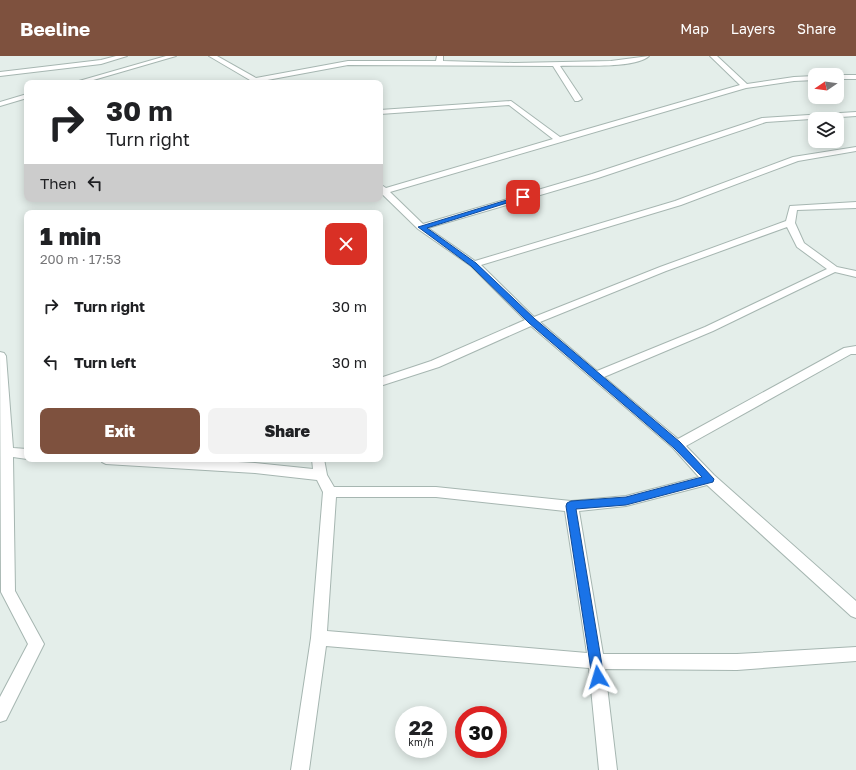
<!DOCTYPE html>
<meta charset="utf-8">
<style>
:root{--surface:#fff;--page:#f2f2f2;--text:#202124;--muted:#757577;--accent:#7e513e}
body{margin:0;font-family:"Golos Text",sans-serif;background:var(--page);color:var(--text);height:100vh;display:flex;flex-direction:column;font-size:15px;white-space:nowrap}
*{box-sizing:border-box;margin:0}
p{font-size:13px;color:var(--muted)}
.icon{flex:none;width:22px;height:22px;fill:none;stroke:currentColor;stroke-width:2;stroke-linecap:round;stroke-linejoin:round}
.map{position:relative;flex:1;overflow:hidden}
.panel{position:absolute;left:24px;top:154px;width:359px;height:252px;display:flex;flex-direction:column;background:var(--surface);border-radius:8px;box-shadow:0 2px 10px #0003}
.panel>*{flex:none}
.hud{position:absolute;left:24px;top:24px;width:359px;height:122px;border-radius:8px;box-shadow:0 2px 10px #0003;background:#fff;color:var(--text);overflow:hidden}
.needle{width:26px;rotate:257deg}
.controls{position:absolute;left:808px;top:12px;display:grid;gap:8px}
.controls a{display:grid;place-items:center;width:36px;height:36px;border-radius:8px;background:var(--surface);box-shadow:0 2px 10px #0003;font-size:20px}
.speed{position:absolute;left:395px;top:650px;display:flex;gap:8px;font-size:20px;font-weight:700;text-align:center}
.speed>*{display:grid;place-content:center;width:52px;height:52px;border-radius:50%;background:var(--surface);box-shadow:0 2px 10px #0003;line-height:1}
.speed small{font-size:10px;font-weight:400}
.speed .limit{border:6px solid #d22;background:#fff;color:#111}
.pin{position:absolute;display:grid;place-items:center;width:34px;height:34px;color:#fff;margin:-17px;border-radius:8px;box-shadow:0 2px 6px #0006}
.me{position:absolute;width:44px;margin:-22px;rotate:353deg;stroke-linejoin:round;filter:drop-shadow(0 0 3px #0008)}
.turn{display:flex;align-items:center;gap:14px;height:84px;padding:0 16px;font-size:18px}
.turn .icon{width:52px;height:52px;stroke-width:2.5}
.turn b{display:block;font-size:28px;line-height:34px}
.then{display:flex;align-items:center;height:38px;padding:0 16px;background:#0003;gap:8px;font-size:15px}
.round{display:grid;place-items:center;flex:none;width:42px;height:42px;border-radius:8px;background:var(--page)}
.overview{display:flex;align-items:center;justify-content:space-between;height:68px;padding:0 16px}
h1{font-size:24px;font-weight:800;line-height:30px}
.cta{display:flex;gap:8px;margin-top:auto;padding:8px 16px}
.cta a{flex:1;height:46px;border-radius:8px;background:var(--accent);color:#fff;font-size:16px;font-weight:800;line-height:46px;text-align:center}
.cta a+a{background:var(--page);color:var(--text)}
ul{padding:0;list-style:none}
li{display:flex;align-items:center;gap:12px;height:56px;padding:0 16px}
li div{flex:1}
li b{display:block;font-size:15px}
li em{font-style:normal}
header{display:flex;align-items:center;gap:24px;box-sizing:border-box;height:56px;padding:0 20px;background:var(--accent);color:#fff}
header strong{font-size:19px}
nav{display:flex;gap:22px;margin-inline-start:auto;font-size:14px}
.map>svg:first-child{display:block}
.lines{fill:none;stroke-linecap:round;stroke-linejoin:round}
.street-casing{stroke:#a6b6b1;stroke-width:2}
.street{fill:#fff;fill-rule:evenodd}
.route{fill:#1a73e8;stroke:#114b97}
</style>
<header>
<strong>Beeline</strong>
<nav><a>Map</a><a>Layers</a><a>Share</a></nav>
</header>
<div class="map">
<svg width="856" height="714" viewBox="0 0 856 714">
<rect width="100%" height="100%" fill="#e4eeea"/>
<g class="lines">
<g class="street-casing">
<path id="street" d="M116 0H127L101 8 0 20V16L101 4Z
M166 0H176L83 27H72Z
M209 0H217L256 22 348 5H436L437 0H443V5L514 7 611 5 649 0C635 13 580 9 560 10L582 43 578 45H575L553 10 348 9 262 25 263 27H255Z
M710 0H717L747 28 794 21 815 20V24L794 25 746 32 390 136 423 168 592 118 762 62 856 56V60L766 66 598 122 428 172 475 205 675 145 793 101 856 91V95L798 105 681 149 481 209 534 261 660 211 786 165 790 150 856 146V152L797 154 795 167 804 187 837 211 856 215V221L835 216 713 275 604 321 678 383 844 292 856 290V298H851L686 390 714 419 856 545V562L851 560 707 429 626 450 579 455 603 598H737L856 591V605L737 614 605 613 617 714H599L589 612 326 590 309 714H291L311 582 323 436 317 424 255 417 106 408 102 406 100 403H187L255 407 313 413 312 403H324L327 419 334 431H436L571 445 626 440 699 421 673 392 531 270 439 311 380 330V322L431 305 525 264 471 210 418 173 380 136V128L386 132 553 83 509 49 380 58V54L511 45 560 81 740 29ZM787 171 797 191 827 213 705 271 597 315 540 266 666 215ZM336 441H436L565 455 587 597 327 575Z
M837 19H856V23H837Z
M27 38V42L0 50V46Z
M0 296 4 297 6 300 13 392 27 393V403L13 401 15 535 44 588 6 664 0 666V641L28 588 1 536Z"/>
</g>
<use href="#street" class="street"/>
</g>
<path class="route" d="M520 140 526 141 427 172 476 207 535 263 680 386 714 423 713 426 709 427 626 449 576 453 604 621 602 625 598 627 594 625 592 621 566 450 567 447 571 445 626 441 702 421 674 392 529 267 471 210 418 171Z"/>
</svg>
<div class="controls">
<a><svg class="needle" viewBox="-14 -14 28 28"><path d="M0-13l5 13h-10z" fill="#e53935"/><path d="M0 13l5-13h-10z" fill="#757577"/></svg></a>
<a><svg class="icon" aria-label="layers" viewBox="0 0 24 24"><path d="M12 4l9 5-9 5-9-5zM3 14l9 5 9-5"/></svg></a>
</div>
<div class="speed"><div>22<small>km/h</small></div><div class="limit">30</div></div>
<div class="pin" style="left:523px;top:141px;background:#d93025"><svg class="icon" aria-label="arrive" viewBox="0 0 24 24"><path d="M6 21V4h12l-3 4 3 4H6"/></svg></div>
<svg class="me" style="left:598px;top:621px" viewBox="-20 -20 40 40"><path d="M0-17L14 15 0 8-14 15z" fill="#1a73e8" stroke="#fff" stroke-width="4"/></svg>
<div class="hud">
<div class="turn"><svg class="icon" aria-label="right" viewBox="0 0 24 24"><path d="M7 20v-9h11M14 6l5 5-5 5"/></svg><div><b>30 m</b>Turn right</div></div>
<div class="then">Then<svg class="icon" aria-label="left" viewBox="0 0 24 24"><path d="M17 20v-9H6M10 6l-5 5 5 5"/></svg></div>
</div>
<section class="panel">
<div class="overview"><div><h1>1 min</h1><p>200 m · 17:53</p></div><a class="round" style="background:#d93025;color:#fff"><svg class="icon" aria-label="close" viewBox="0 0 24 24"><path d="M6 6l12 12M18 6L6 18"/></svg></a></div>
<ul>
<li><svg class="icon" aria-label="right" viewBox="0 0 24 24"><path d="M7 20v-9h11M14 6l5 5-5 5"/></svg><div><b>Turn right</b></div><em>30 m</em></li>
<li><svg class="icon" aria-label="left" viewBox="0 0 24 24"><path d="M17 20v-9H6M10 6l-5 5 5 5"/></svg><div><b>Turn left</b></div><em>30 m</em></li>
</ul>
<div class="cta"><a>Exit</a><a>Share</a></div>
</section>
</div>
